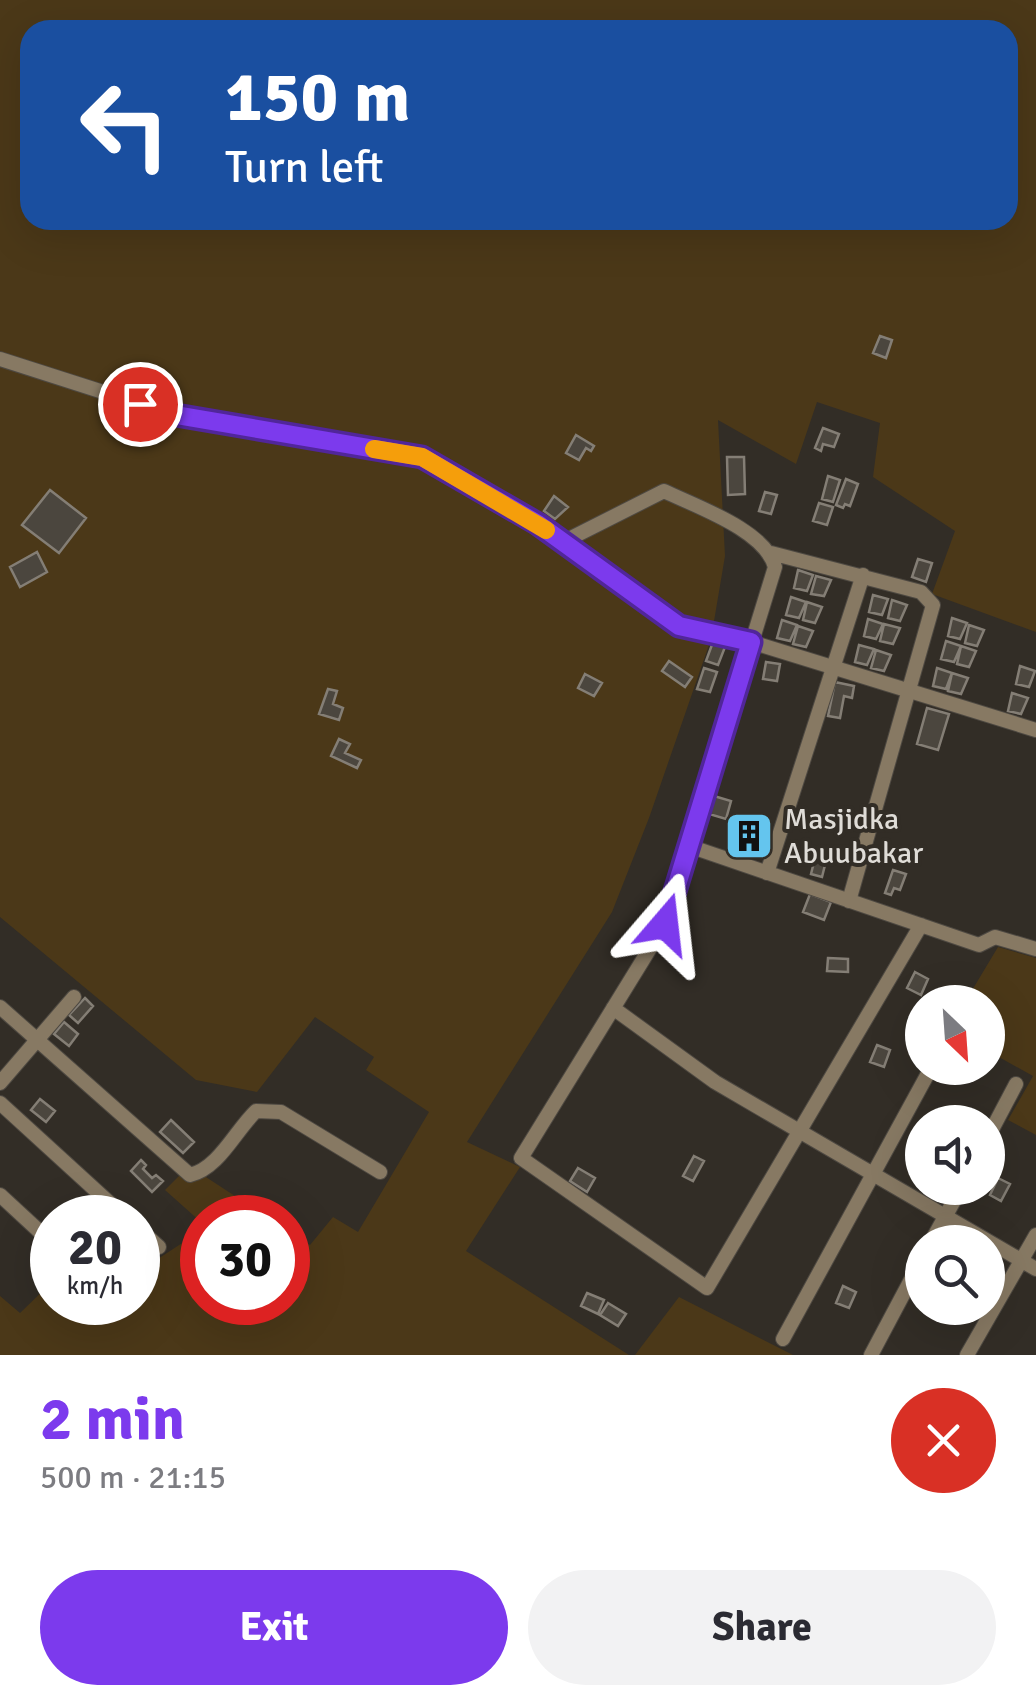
<!DOCTYPE html>
<meta charset="utf-8">
<style>
:root{--surface:#fff;--page:#f2f2f3;--text:#2b2b33;--muted:#7c7c81;--accent:#7c3aed}
body{margin:0;font-family:Signika,sans-serif;background:var(--page);color:var(--text);height:100vh;display:flex;flex-direction:column;font-size:38px;white-space:nowrap}
*{box-sizing:border-box;margin:0}
p{font-size:32px;color:var(--muted)}
.icon{flex:none;width:55px;height:55px;fill:none;stroke:currentColor;stroke-width:2;stroke-linecap:round;stroke-linejoin:round}
.map{position:relative;height:1355px;overflow:hidden}
.sheet{display:flex;flex-direction:column;background:var(--surface);flex:1}
.sheet>*{flex:none}
.banner{position:absolute;left:20px;top:20px;width:998px;height:210px;border-radius:30px;box-shadow:0 10px 40px #0002;background:#1a4fa0;color:#fff;overflow:hidden}
.needle{width:65px;rotate:155deg}
.tools{position:absolute;left:905px;top:985px;display:grid;gap:20px}
.tools a{display:grid;place-items:center;width:100px;height:100px;border-radius:50%;background:var(--surface);box-shadow:0 10px 40px #0002;font-size:50px}
.speed{position:absolute;left:30px;top:1195px;display:flex;gap:20px;font-size:50px;font-weight:700;text-align:center}
.speed>*{display:grid;place-content:center;width:130px;height:130px;border-radius:50%;background:var(--surface);box-shadow:0 10px 40px #0002;line-height:1}
.speed small{font-size:25px;font-weight:400}
.speed .limit{border:15px solid #d22;background:#fff;color:#111}
.pin{position:absolute;display:grid;place-items:center;width:85px;height:85px;color:#fff;margin:-42px;border:5px solid #fff;border-radius:50%;box-shadow:0 2px 10px #0007}
.me{position:absolute;width:110px;margin:-55px;rotate:17deg;stroke-linejoin:round;filter:drop-shadow(0 0 8px #0008)}
.turn{display:flex;align-items:center;gap:35px;height:210px;padding:0 40px;font-size:45px}
.turn .icon{width:130px;height:130px;stroke-width:2.5}
.turn b{display:block;font-size:70px;line-height:85px}
.round{display:grid;place-items:center;flex:none;width:105px;height:105px;border-radius:52px;background:var(--page)}
.head{display:flex;align-items:center;justify-content:space-between;height:170px;padding:0 40px}
h1{font-size:60px;font-weight:700;line-height:75px;color:var(--accent)}
.button{display:flex;gap:20px;margin-top:auto;padding:20px 40px}
.button a{flex:1;height:115px;border-radius:60px;background:var(--accent);color:#fff;font-size:40px;font-weight:700;line-height:115px;text-align:center}
.button a+a{background:var(--page);color:var(--text)}
.map>svg:first-child{display:block}
.grass{fill:#4b3818;fill-rule:evenodd}
.building{fill:#4b463e;stroke:#847e75;stroke-width:2.5}
.lines{fill:none;stroke-linecap:round;stroke-linejoin:round}
.minor-casing{stroke:#4e4942;stroke-width:16}
.minor{stroke:#877963;stroke-width:14}
.route-casing{stroke:#51269a;stroke-width:25}
.route{stroke:#7c3aed;stroke-width:18}
.slow{stroke:#f59e0b;stroke-width:18}
.labels{text-anchor:middle;dominant-baseline:central;stroke-width:8;stroke-linejoin:round;paint-order:stroke}
.poi-label{font-size:30px;fill:#dfdcd7;stroke:#322d26;text-anchor:start}
</style>
<div class="map">
<svg width="1036" height="1355" viewBox="0 0 1036 1355">
<rect width="100%" height="100%" fill="#322d26"/>
<path class="grass" d="M0 0H1036V632L932 594 955 531 873 477 880 423 817 402 796 464 718 420 725 556 711 639 649 818 612 912 467 1142 520 1167 466 1251 629 1355H0V1296L20 1313 52 1282V1302H138V1272L202 1230V1302H288V1231L310 1245 333 1217 358 1232 429 1112 366 1070 374 1057 315 1017 257 1092 196 1080 0 917ZM30 30H1008V220H30Z
M998 947 1036 958V1135L1008 1120 1033 1076 988 1051V1002H965Z
M189 1166 267 1217 202 1218V1223L165 1190Z
M679 1297 793 1355H635Z"/>
<path class="building" d="M880 336 892 340 886 358 873 353Z
M823 428 839 434 834 447 823 444 821 451 815 448Z
M576 435 594 446 591 451 586 448 579 460 566 453Z
M727 457H744L745 494 728 495Z
M828 476 840 480 833 502 822 499Z
M846 479 858 484 850 506 845 504 843 508 836 505Z
M50 490 86 518 59 553 22 525Z
M765 492 777 495 771 514 759 511Z
M554 496 568 507 555 519 544 511Z
M819 503 833 507 827 525 813 521Z
M37 552 47 572 20 587 10 567Z
M918 559 932 563 926 582 912 577Z
M798 570 813 575 807 591 794 588Z
M816 576 831 580 824 596 811 594Z
M873 595 888 599 882 615 869 612Z
M791 597 806 602 799 618 786 615Z
M892 600 907 605 900 621 888 618Z
M807 602 822 607 815 623 803 620Z
M952 618 967 623 960 639 948 636Z
M868 619 883 624 876 639 864 636Z
M782 620 797 625 790 641 777 638Z
M884 624 900 628 893 644 880 641Z
M969 625 984 630 977 646 965 643Z
M798 626 813 631 806 647 793 644Z
M946 641 961 646 954 662 941 659Z
M713 642 725 647 718 665 706 661Z
M859 645 874 649 867 665 855 662Z
M961 646 976 651 969 667 957 664Z
M876 650 891 655 884 671 871 668Z
M669 661 692 677 685 687 662 671Z
M766 662 780 664 777 681 763 679Z
M1020 666 1035 671 1029 687 1016 684Z
M704 668 717 672 710 692 697 689Z
M937 668 952 673 946 689 933 686Z
M952 673 968 678 961 694 948 691Z
M585 674 602 683 594 696 578 688Z
M835 682 854 686 852 698 844 696 840 718 828 716Z
M328 689 337 691 333 704 343 708 339 720 319 714Z
M1012 693 1028 698 1021 714 1008 711Z
M927 708 949 714 938 750 917 744Z
M339 739 350 744 345 753 361 760 357 768 331 756Z
M714 796 731 801 726 819 709 814Z
M752 818 767 837 746 854 731 835Z
M817 850 828 853 822 877 811 874Z
M893 870 906 874 900 890 894 888 891 895 885 893Z
M810 894 831 902 824 920 803 912Z
M828 958 848 959V972L827 971Z
M915 972 928 979 921 995 907 988Z
M85 998 93 1006 78 1023 69 1015Z
M64 1022 78 1034 69 1046 54 1034Z
M877 1045 890 1050 884 1067 870 1062Z
M40 1099 55 1111 46 1122 31 1110Z
M171 1120 194 1142 183 1153 160 1132Z
M694 1156 704 1161 693 1181 683 1176Z
M141 1160 146 1165 143 1169 152 1178 156 1175 163 1181 152 1192 131 1171Z
M578 1168 595 1178 587 1192 570 1181Z
M998 1178 1010 1184 1001 1201 990 1195Z
M843 1286 856 1292 849 1308 836 1303Z
M587 1293 604 1300 598 1314 581 1306Z
M608 1303 626 1314 618 1326 600 1315Z"/>
<g class="lines">
<g class="minor-casing">
<path id="minor" d="M0 359 175 415 422 457 538 524 679 626 751 642 1036 730
M563 542 664 491C697 507 765 530 775 567L665 924 521 1158 707 1288 921 925
M771 553 921 592 933 605 849 901
M689 846 979 945 995 937 1036 949
M767 873 863 575
M0 1007 190 1175C219 1168 235 1131 256 1111L281 1112 380 1172
M613 1008 715 1082 1036 1269
M0 1083 74 997
M0 1103 126 1218
M988 1137 1016 1084
M0 1195 52 1243
M138 1228 159 1247
M931 1242 961 1188
M783 1339 931 1068
M871 1355 922 1259
M967 1355 1036 1235"/>
</g>
<use href="#minor" class="minor"/>
</g>
<g class="lines">
<g class="route-casing">
<path id="route" d="M140 404 176 415 422 457 538 524 679 626 751 642 665 924"/>
</g>
<use href="#route" class="route"/>
<path class="slow" d="M374 449 422 457 546 530"/>
</g>
<defs>
<g id="building-square" transform="scale(2.5)"><rect x="-9" y="-9" width="18" height="18" rx="4" fill="#64c5ee" stroke="#322d26"/><path d="M-4-6H4V6H1V3H-1V6H-4ZM-2.5-4.3h1.7v1.8h-1.7ZM.8-4.3h1.7v1.8H.8ZM-2.5-1h1.7V.8h-1.7ZM.8-1h1.7V.8H.8Z" fill="#111"/></g>
</defs>
<g fill-rule="evenodd">
<use href="#building-square" x="749" y="836"/>
</g>
<g class="labels">
<g class="poi-label">
<text x="784" y="819">Masjidka<tspan x="784" dy="34">Abuubakar</tspan></text>
</g>
</g>
</svg>
<div class="tools">
<a><svg class="needle" viewBox="-14 -14 28 28"><path d="M0-13l5 13h-10z" fill="#e53935"/><path d="M0 13l5-13h-10z" fill="#7c7c81"/></svg></a>
<a><svg class="icon" aria-label="sound" viewBox="0 0 24 24"><path d="M4 9h4l5-4v14l-5-4H4zM17 9q2 3 0 6"/></svg></a>
<a><svg class="icon" aria-label="search" viewBox="0 0 24 24"><circle cx="10" cy="10" r="6"/><path d="M15 15l6 6"/></svg></a>
</div>
<div class="speed"><div>20<small>km/h</small></div><div class="limit">30</div></div>
<div class="pin" style="left:140px;top:404px;background:#d93025"><svg class="icon" aria-label="arrive" viewBox="0 0 24 24"><path d="M6 21V4h12l-3 4 3 4H6"/></svg></div>
<svg class="me" style="left:665px;top:924px" viewBox="-20 -20 40 40"><path d="M0-17L14 15 0 8-14 15z" fill="#7c3aed" stroke="#fff" stroke-width="4"/></svg>
<div class="banner">
<div class="turn"><svg class="icon" aria-label="left" viewBox="0 0 24 24"><path d="M17 20v-9H6M10 6l-5 5 5 5"/></svg><div><b>150 m</b>Turn left</div></div>
</div>
</div>
<section class="sheet">
<div class="head"><div><h1>2 min</h1><p>500 m · 21:15</p></div><a class="round" style="background:#d93025;color:#fff"><svg class="icon" aria-label="close" viewBox="0 0 24 24"><path d="M6 6l12 12M18 6L6 18"/></svg></a></div>
<div class="button"><a>Exit</a><a>Share</a></div>
</section>
